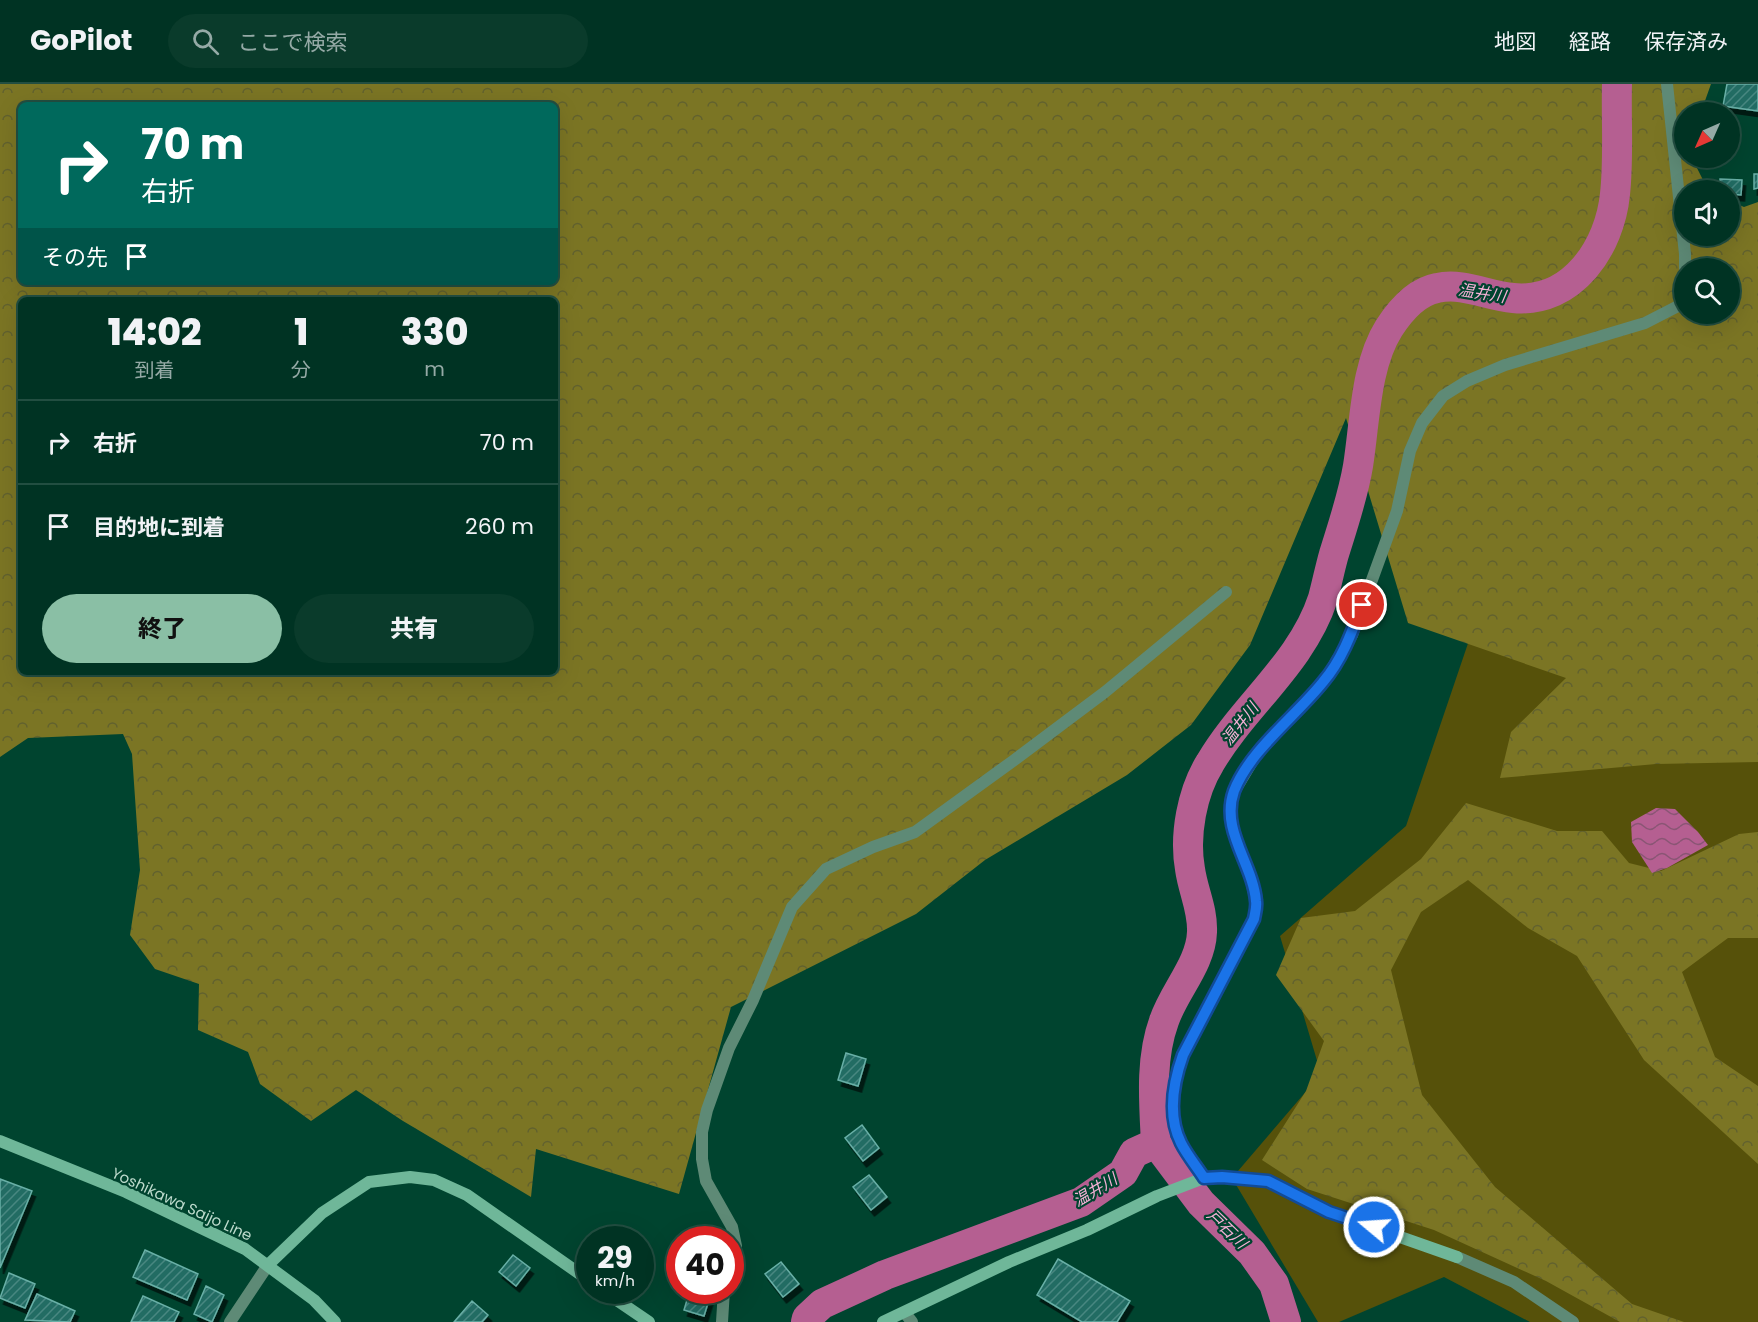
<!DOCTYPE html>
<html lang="ja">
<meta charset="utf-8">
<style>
:root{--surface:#003323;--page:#0a3b2b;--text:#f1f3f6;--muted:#95aaa6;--line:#224e41;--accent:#8abfa5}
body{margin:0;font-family:Poppins,"Noto Sans JP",sans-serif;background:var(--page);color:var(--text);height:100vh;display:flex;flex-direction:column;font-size:22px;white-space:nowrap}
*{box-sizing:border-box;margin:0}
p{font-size:20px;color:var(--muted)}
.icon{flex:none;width:33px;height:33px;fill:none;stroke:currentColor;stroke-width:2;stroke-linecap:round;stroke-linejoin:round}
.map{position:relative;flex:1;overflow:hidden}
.side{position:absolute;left:18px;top:213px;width:540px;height:378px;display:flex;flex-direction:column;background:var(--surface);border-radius:9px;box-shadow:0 6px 24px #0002,0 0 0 2px var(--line)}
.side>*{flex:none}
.top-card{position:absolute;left:18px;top:18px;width:540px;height:183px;border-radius:9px;box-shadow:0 6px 24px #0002,0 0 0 2px var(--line);background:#00695c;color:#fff;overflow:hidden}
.needle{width:39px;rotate:225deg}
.buttons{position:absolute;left:1674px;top:18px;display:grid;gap:12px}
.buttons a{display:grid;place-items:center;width:66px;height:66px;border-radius:50%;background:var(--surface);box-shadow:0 6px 24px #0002,0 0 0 2px var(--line);font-size:30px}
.speed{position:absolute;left:576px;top:1142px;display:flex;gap:12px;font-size:30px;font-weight:700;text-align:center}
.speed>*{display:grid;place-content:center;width:78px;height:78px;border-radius:50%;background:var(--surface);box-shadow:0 6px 24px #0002,0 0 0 2px var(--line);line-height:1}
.speed small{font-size:15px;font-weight:400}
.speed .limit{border:9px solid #d22;background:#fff;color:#111}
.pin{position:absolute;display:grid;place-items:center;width:51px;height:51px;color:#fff;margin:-26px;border:3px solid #fff;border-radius:50%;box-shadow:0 2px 6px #0007}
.me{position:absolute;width:66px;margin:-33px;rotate:288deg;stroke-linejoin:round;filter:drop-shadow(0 0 4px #0008)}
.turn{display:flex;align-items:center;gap:21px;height:126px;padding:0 24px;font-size:27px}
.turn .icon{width:78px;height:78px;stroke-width:2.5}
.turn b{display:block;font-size:42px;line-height:51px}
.then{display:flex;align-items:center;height:57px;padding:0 24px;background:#0003;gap:12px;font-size:22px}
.eta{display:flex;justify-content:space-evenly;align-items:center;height:102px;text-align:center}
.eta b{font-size:36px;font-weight:800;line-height:42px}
.button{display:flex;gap:12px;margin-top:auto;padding:12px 24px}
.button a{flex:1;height:69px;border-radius:36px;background:var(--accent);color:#111;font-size:24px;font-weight:800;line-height:69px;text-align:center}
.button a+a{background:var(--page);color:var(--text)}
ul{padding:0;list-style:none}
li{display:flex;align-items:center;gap:18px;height:84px;padding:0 24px;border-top:2px solid var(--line)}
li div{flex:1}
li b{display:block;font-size:22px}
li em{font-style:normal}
header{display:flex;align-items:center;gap:36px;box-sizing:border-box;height:84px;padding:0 30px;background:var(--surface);border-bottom:2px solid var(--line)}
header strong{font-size:28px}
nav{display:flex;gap:33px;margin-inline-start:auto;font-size:21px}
.search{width:420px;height:54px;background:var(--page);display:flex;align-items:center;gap:15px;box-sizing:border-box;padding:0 21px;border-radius:33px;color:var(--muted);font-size:22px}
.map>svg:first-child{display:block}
.green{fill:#56510a}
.forest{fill:url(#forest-crowns);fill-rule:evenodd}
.water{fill:url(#water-waves)}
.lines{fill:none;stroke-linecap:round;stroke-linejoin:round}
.river{stroke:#b55f91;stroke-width:30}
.building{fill:url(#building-hatch);stroke:#69b0a7;stroke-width:1.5;filter:url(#shadow)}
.street{stroke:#5e8a76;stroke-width:12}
.secondary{stroke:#6fb799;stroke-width:12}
.route-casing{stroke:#114b97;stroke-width:15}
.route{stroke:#1a73e8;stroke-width:10}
.labels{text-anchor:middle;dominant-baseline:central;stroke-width:4.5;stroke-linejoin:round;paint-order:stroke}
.street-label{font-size:15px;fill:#bddbcd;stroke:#00442f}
.water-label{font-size:16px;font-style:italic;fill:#f6b1d7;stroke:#00442f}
</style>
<header>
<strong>GoPilot</strong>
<div class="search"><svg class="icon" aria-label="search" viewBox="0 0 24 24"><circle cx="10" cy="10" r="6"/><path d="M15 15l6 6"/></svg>ここで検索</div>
<nav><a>地図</a><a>経路</a><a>保存済み</a></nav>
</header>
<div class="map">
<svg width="1758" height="1238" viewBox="0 0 1758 1238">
<defs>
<pattern id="forest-crowns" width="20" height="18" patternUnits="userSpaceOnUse" patternTransform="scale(1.5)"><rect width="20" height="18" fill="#7b7524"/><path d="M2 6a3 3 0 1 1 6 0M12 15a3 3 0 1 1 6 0" fill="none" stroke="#61612e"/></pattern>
<pattern id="water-waves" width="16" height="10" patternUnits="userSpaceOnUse" patternTransform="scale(1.5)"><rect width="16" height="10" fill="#b55f91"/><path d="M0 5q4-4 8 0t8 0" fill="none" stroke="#8a5574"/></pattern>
<pattern id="building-hatch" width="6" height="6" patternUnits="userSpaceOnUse" patternTransform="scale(1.5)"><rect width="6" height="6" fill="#216c64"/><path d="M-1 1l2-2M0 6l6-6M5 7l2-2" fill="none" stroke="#498780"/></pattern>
<filter id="shadow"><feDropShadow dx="3.5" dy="6" stdDeviation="0" flood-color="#0009"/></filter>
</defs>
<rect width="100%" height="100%" fill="#00442f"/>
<path class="green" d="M1758 222V1238H1530L1444 1193 1339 1238H1318L1232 1094 1321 990 1280 852 1406 742 1499 468Z"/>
<path class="forest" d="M0 0H1711L1701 28H1684V74H1692L1708 106H1684V152H1730V117L1744 123 1758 118V678L1656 680 1500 694 1511 648 1566 594 1408 539 1346 334 1250 561 1191 641 1127 691 985 776 916 830 731 923 679 1110 536 1065 531 1113 403 1037 356 1006 311 1037 260 1000 248 968 198 946 199 900 155 885 130 851 140 786 132 670 123 650 28 654 0 673ZM21 21H555V198H21ZM1684 184H1730V230H1684ZM21 216H555V588H21Z
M1466 719 1557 747H1602L1629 779 1661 787 1739 750 1758 748V854H1728L1682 888 1715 973 1758 1002V1080L1644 976 1577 872 1528 844 1468 796 1421 828 1391 886 1422 1011 1495 1103 1632 1220 1684 1238H1620L1546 1197 1434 1146 1307 1105 1262 1076 1306 1007 1324 957 1276 891 1301 834 1355 827 1421 775Z"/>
<path class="water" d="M1656 724 1675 725 1698 748 1708 761 1667 784 1652 789 1632 758 1631 738Z"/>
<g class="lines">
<path class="river" d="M1156 1059C1154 1019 1150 975 1164 937 1174 907 1201 880 1202 848 1203 825 1193 807 1190 785 1184 751 1192 708 1210 679 1244 621 1302 579 1323 514 1327 499 1330 484 1334 470 1343 441 1353 412 1358 382 1365 339 1365 282 1389 244 1400 227 1416 208 1437 204 1463 198 1488 212 1513 214 1573 220 1610 162 1615 110 1619 74 1616 36 1617 0
M1156 1059 1201 1119 1252 1169 1274 1200 1286 1238
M806 1238 807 1234 822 1220 885 1191 1081 1118 1123 1089 1134 1069 1156 1059"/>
</g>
<path class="building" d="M1727 0H1758V27L1723 22Z
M1754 90H1758V104L1754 105Z
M1720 95 1742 96 1741 111 1730 110V106H1720Z
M846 969 866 975 858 1002 838 996Z
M862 1041 879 1064 863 1077 845 1054Z
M869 1091 887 1113 871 1126 853 1103Z
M0 1095 32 1107 0 1184Z
M145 1166 198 1190 187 1216 133 1193Z
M513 1171 530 1184 516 1202 499 1188Z
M1058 1175 1130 1217 1117 1238H1082L1037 1211Z
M781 1178 799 1200 783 1213 765 1190Z
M9 1189 35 1200 25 1224 0 1214Z
M206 1202 224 1211 212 1238 194 1230Z
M690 1206H712L704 1232 684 1226Z
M37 1210 75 1227 70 1238 25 1236Z
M143 1212 179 1228 174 1238H131Z
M472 1217 488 1231 482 1238H454Z"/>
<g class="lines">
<path class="street" d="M1667 0 1685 170V184
M1204 1094C1197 1083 1187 1071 1181 1059 1167 1032 1173 999 1183 971L1254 835 1256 818 1249 788 1232 745 1231 723 1234 708 1256 671 1324 598 1352 551 1397 427 1410 367 1422 339 1443 312 1467 297 1505 281 1645 239 1684 219
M1457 1173 1514 1198 1573 1238
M730 1188 736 1162 732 1143 706 1097 702 1075V1048L707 1026 729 964 753 916 792 823 826 785 873 763 915 748 1013 677 1105 608 1226 508
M905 1229 912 1238
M230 1238 268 1181
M722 1238 724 1206"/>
<path class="secondary" d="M0 1057 126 1108 245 1165 314 1216 335 1238
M268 1181 322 1129 369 1098 410 1093 434 1096 467 1111 590 1197
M602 1206 649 1238
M883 1238 1009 1178 1087 1146 1157 1112 1204 1094 1222 1093 1268 1097 1329 1128 1457 1173"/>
</g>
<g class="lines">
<g class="route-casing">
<path id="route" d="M1362 521C1352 548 1342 576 1323 598 1296 632 1250 666 1234 707 1220 746 1253 780 1256 817 1257 823 1255 829 1254 835L1183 971C1173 999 1167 1031 1181 1059 1187 1071 1197 1083 1204 1094L1222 1093 1268 1097 1329 1128 1374 1143"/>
</g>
<use href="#route" class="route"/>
</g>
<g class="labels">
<g class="street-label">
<text transform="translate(182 1120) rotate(25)">Yoshikawa Saijo Line</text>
</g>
<g class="water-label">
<text transform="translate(1482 209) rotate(9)">温井川</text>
<text transform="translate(1240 640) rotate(-52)">温井川</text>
<text transform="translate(1095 1106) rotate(-31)">温井川</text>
<text transform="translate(1227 1145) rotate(44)">戸石川</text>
</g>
</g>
</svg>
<div class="buttons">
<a><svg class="needle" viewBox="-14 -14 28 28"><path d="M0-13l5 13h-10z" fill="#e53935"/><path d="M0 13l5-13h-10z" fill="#95aaa6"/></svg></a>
<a><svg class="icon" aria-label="sound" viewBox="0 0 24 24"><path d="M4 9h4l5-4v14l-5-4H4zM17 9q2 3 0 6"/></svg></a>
<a><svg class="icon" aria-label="search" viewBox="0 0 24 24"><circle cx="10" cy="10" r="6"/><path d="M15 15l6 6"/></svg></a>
</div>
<div class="speed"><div>29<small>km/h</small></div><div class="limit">40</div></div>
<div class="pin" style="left:1362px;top:521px;background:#d93025"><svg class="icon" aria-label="arrive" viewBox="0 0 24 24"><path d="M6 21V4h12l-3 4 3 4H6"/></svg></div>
<svg class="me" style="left:1374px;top:1143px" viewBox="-20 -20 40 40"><circle r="17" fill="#1a73e8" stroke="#fff" stroke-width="3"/><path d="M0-11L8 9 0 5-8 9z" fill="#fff"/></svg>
<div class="top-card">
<div class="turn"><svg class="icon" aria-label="right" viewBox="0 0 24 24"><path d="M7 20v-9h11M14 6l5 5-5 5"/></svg><div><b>70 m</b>右折</div></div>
<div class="then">その先<svg class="icon" aria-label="arrive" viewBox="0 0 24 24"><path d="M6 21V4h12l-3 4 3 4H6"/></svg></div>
</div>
<section class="side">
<div class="eta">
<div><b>14:02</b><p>到着</p></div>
<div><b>1</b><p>分</p></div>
<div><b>330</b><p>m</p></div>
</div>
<ul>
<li><svg class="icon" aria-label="right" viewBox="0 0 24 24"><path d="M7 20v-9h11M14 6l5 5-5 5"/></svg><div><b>右折</b></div><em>70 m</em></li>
<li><svg class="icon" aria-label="arrive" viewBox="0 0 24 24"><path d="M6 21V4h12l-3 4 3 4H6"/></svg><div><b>目的地に到着</b></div><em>260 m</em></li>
</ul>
<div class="button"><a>終了</a><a>共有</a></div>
</section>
</div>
